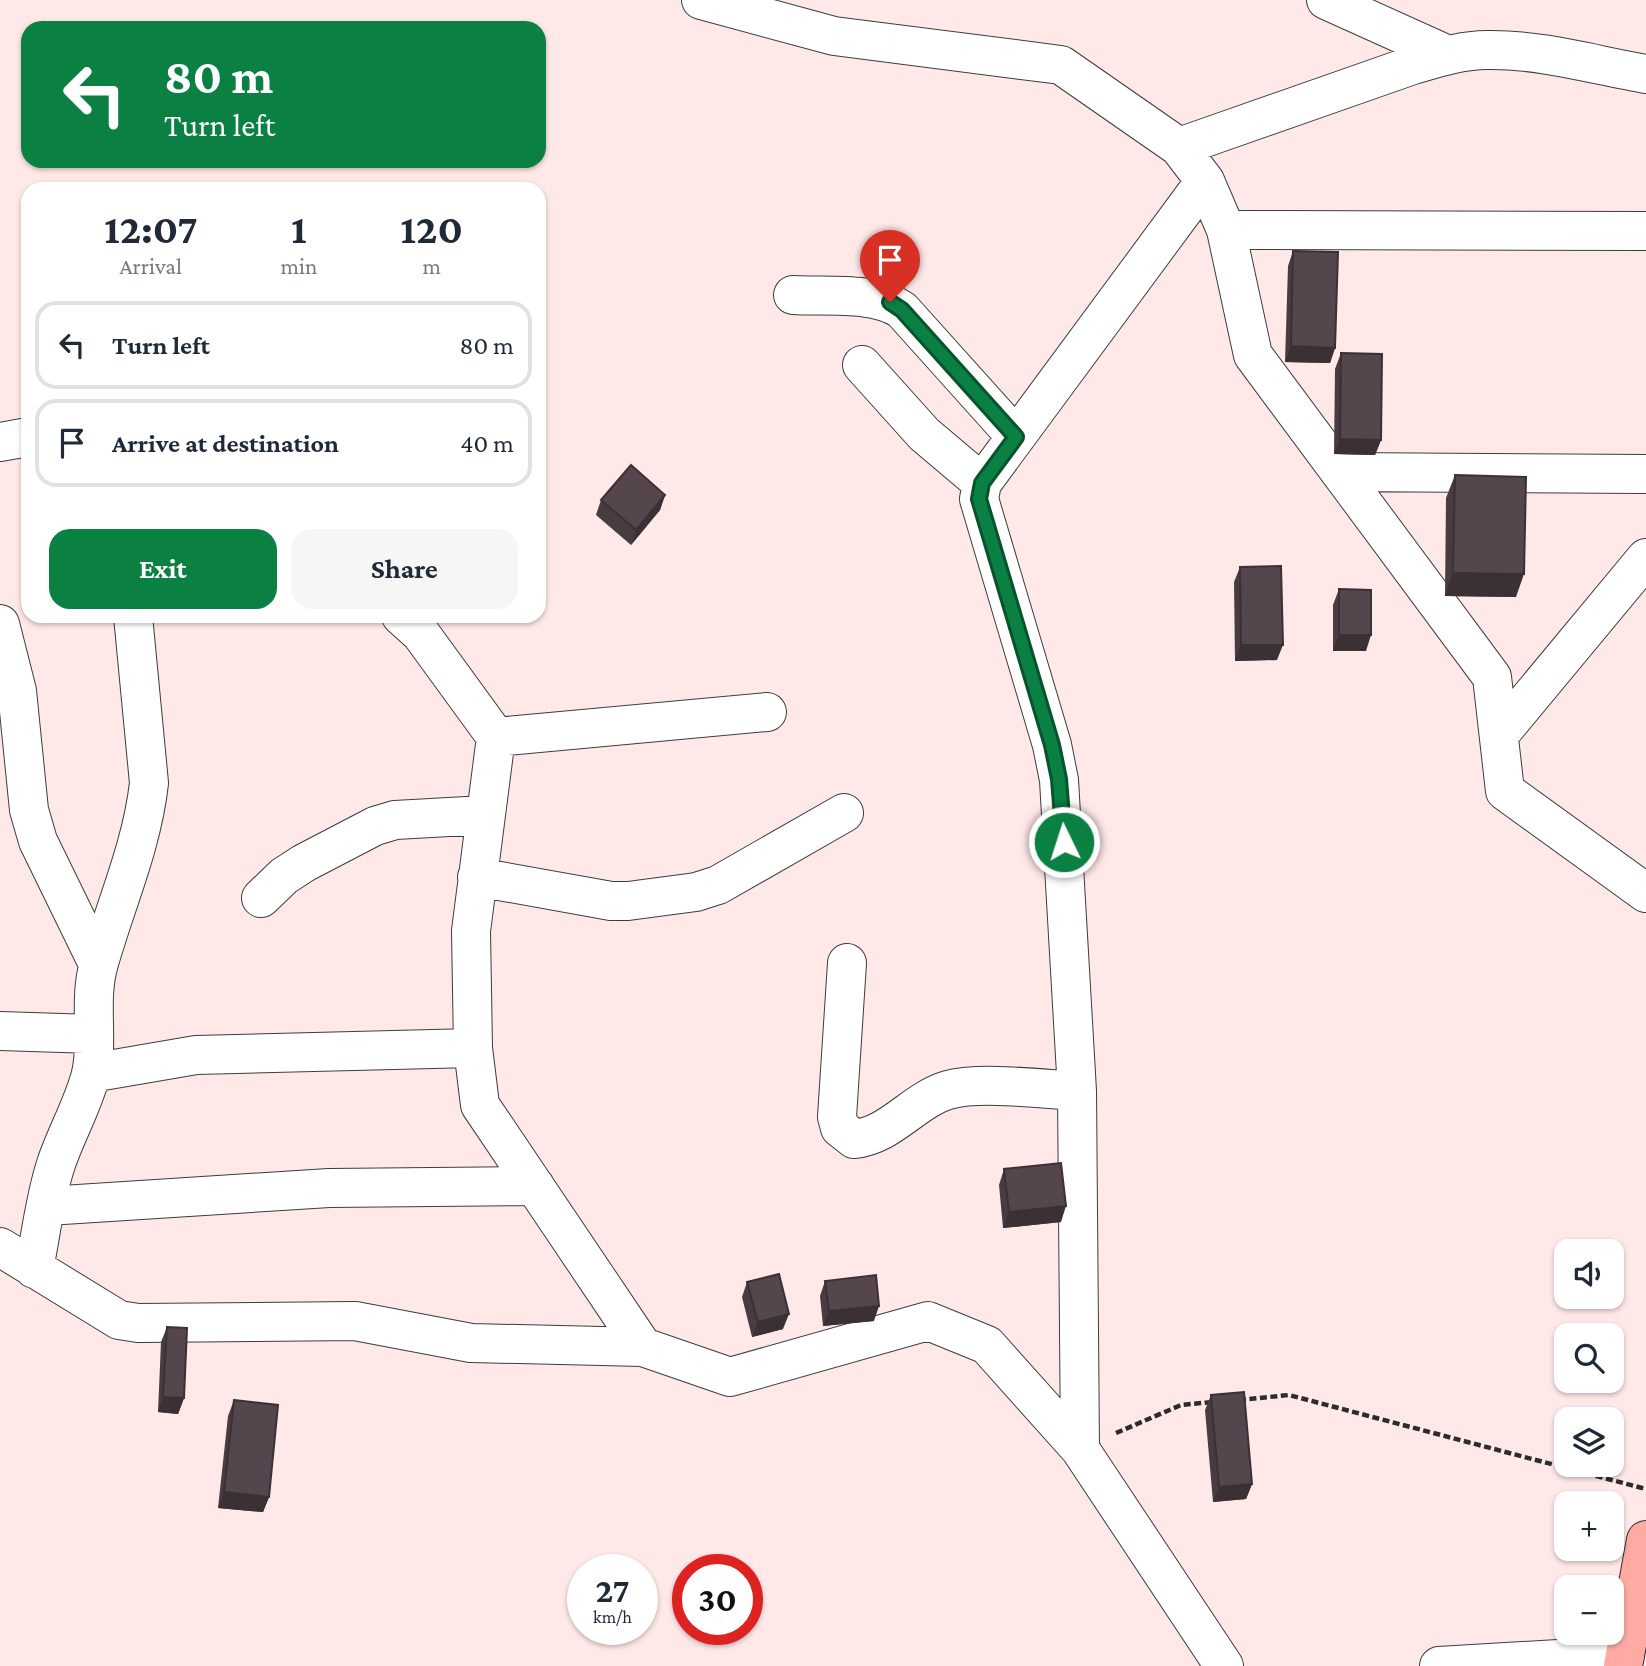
<!DOCTYPE html>
<meta charset="utf-8">
<style>
:root{--surface:#fff;--page:#f6f6f7;--text:#1f2937;--muted:#747a83;--line:#e0e1e3;--accent:#0b8043}
body{margin:0;font-family:"Crimson Pro",serif;background:var(--page);color:var(--text);height:100vh;display:flex;flex-direction:column;font-size:26px;white-space:nowrap}
*{box-sizing:border-box;margin:0}
p{font-size:23px;color:var(--muted)}
.icon{flex:none;width:38px;height:38px;fill:none;stroke:currentColor;stroke-width:2;stroke-linecap:round;stroke-linejoin:round}
.map{position:relative;flex:1;overflow:hidden}
.panel{position:absolute;left:21px;top:182px;width:525px;height:441px;display:flex;flex-direction:column;background:var(--surface);border-radius:21px;box-shadow:0 2px 5px #0004}
.panel>*{flex:none}
.guide{position:absolute;left:21px;top:21px;width:525px;height:147px;border-radius:21px;box-shadow:0 2px 5px #0004;background:#0b8043;color:#fff;overflow:hidden}
.buttons{position:absolute;left:1554px;top:1239px;display:grid;gap:14px}
.buttons a{display:grid;place-items:center;width:70px;height:70px;border-radius:14px;background:var(--surface);box-shadow:0 2px 5px #0004;font-size:35px}
.speed{position:absolute;left:567px;top:1554px;display:flex;gap:14px;font-size:35px;font-weight:700;text-align:center}
.speed>*{display:grid;place-content:center;width:91px;height:91px;border-radius:50%;background:var(--surface);box-shadow:0 2px 5px #0004;line-height:1}
.speed small{font-size:18px;font-weight:400}
.speed .limit{border:10px solid #d22;background:#fff;color:#111}
.pin{position:absolute;display:grid;place-items:center;width:60px;height:60px;color:#fff;margin:-72px -30px;border-radius:50% 50% 50% 0;rotate:-45deg;box-shadow:0 0 7px #0007}
.pin .icon{rotate:45deg}
.me{position:absolute;width:77px;margin:-38px;rotate:356deg;stroke-linejoin:round;filter:drop-shadow(0 0 5px #0008)}
.turn{display:flex;align-items:center;gap:24px;height:147px;padding:0 28px;font-size:32px}
.turn .icon{width:91px;height:91px;stroke-width:2.5}
.turn b{display:block;font-size:49px;line-height:60px}
.eta{display:flex;justify-content:space-evenly;align-items:center;height:119px;text-align:center}
.eta b{font-size:42px;font-weight:700;line-height:49px}
.primary-button{display:flex;gap:14px;margin-top:auto;padding:14px 28px}
.primary-button a{flex:1;height:80px;border-radius:21px;background:var(--accent);color:#fff;font-size:28px;font-weight:700;line-height:80px;text-align:center}
.primary-button a+a{background:var(--page);color:var(--text)}
ul{padding:0;list-style:none}
li{display:flex;align-items:center;gap:21px;height:88px;margin:0 14px 10px;padding:0 14px;border:4px solid var(--line);border-radius:21px}
li div{flex:1}
li b{display:block;font-size:26px}
li em{font-style:normal}
.map>svg:first-child{display:block}
.lines{fill:none;stroke-linecap:round;stroke-linejoin:round}
.street-casing{stroke:#3d3d3d;stroke-width:40}
.secondary-casing{stroke:#2c2c2c;stroke-width:40}
.path{stroke:#2c2c2c;stroke-width:4.5;stroke-dasharray:7 3.5;stroke-linecap:butt}
.street{stroke:#fff;stroke-width:38}
.secondary{stroke:#ffaba3;stroke-width:38}
.wall{fill:#483c41}
.shaded-wall{fill:#3b3135}
.building{fill:#54464c;stroke:#3b3135;stroke-width:2}
.route-casing{stroke:#07532c;stroke-width:18}
.route{stroke:#0b8043;stroke-width:12}
</style>
<div class="map">
<svg width="1646" height="1666" viewBox="0 0 1646 1666">
<rect width="100%" height="100%" fill="#ffe8e8"/>
<g class="lines">
<g class="street-casing">
<path id="street" d="M701 0 834 36 1061 65 1179 147 1205 181 1226 230 1253 355 1492 677 1505 791 1646 893
M1326 0 1448 55
M1179 147 1413 65C1437 58 1462 50 1487 50 1540 49 1594 65 1646 74
M1226 230 1646 231
M793 295C826 297 874 291 902 310L1016 437
M862 365 924 434 982 483
M0 442 28 437
M1341 472 1646 474
M401 616 421 634 496 737 471 931 473 1048 480 1105 643 1347 730 1377 928 1321 987 1345 1080 1449 1224 1666
M0 624 17 691 29 810 38 841 98 964
M1499 735 1646 558
M496 737 767 712
M477 877 611 901H628L696 892 718 885 844 813
M261 898 284 876 304 863 375 826 395 820 485 815
M847 963 837 1117 840 1128 854 1139C890 1136 914 1100 948 1090 979 1081 1043 1089 1077 1091
M0 1031 93 1034
M91 1073 196 1055 473 1048
M47 1206 329 1188 535 1186
M0 1247 119 1320 138 1323 355 1321 471 1343 643 1347
M34 1269C41 1234 45 1197 56 1164 66 1134 83 1105 91 1074 99 1038 88 1001 99 963 116 903 142 846 149 783L133 616
M1080 1449 1077 1091 1059 780 1052 745 979 499 982 483 1205 181
M1439 1666 1625 1655"/>
</g>
<g class="secondary-casing">
<path id="secondary" d="M1623 1666 1646 1540"/>
</g>
<path class="path" d="M1239 1400 1289 1395 1646 1489
M1116 1433 1181 1405 1213 1402"/>
<use href="#street" class="street"/>
<use href="#secondary" class="secondary"/>
</g>
<path class="wall" d="M1293 251 1335 348 1330 363 1285 362 1288 266Z
M1341 353 1381 440 1375 455 1334 454 1335 369Z
M1455 475 1516 597 1445 596 1446 498Z
M665 495 660 510 631 545 596 515 601 500Z
M1240 567 1277 660 1235 661 1234 582Z
M1339 589 1366 651H1333V605Z
M1004 1169 1061 1222 1003 1228 999 1185Z
M825 1281 874 1321 823 1326 820 1296Z
M747 1282 783 1329 752 1337 742 1297Z
M167 1327 184 1398 178 1414 158 1412 161 1342Z
M1211 1395 1252 1484 1246 1499 1213 1502 1205 1410Z
M234 1400 269 1497 263 1512 218 1508 228 1416Z"/>
<path class="shaded-wall" d="M1291 346 1335 348 1330 363 1285 362Z
M1340 439 1381 440 1375 455 1334 454Z
M665 495 660 510 631 545 636 530Z
M1453 573 1524 574 1516 597 1445 596Z
M1339 635H1371L1366 651H1333Z
M1241 645H1283L1277 660 1235 661Z
M1066 1206 1061 1222 1003 1228 1009 1212Z
M879 1306 874 1321 823 1326 829 1311Z
M789 1314 783 1329 752 1337 758 1322Z
M163 1397 184 1398 178 1414 158 1412Z
M1252 1484 1246 1499 1213 1502 1219 1487Z
M224 1492 269 1497 263 1512 218 1508Z"/>
<path class="building" d="M1293 251 1338 252 1335 348 1291 346Z
M1341 353 1382 354 1381 440 1340 439Z
M631 465 665 495 636 530 601 500Z
M1455 475 1526 477 1524 574 1453 573Z
M1281 566 1283 645H1241L1240 567Z
M1339 589 1371 590V635H1339Z
M1061 1163 1066 1206 1009 1212 1004 1169Z
M779 1274 789 1314 758 1322 747 1282Z
M876 1275 879 1306 829 1311 825 1281Z
M167 1327 187 1328 184 1398 163 1397Z
M1244 1392 1252 1484 1219 1487 1211 1395Z
M234 1400 278 1405 269 1497 224 1492Z"/>
<g class="lines">
<g class="route-casing">
<path id="route" d="M890 302 902 310 1016 437 982 483 979 499 1052 745 1059 779 1064 842"/>
</g>
<use href="#route" class="route"/>
</g>
</svg>
<div class="buttons">
<a><svg class="icon" aria-label="sound" viewBox="0 0 24 24"><path d="M4 9h4l5-4v14l-5-4H4zM17 9q2 3 0 6"/></svg></a>
<a><svg class="icon" aria-label="search" viewBox="0 0 24 24"><circle cx="10" cy="10" r="6"/><path d="M15 15l6 6"/></svg></a>
<a><svg class="icon" aria-label="layers" viewBox="0 0 24 24"><path d="M12 4l9 5-9 5-9-5zM3 14l9 5 9-5"/></svg></a>
<a>+</a>
<a>−</a>
</div>
<div class="speed"><div>27<small>km/h</small></div><div class="limit">30</div></div>
<div class="pin" style="left:890px;top:302px;background:#d93025"><svg class="icon" aria-label="arrive" viewBox="0 0 24 24"><path d="M6 21V4h12l-3 4 3 4H6"/></svg></div>
<svg class="me" style="left:1064px;top:842px" viewBox="-20 -20 40 40"><circle r="17" fill="#0b8043" stroke="#fff" stroke-width="3"/><path d="M0-11L8 9 0 5-8 9z" fill="#fff"/></svg>
<div class="guide">
<div class="turn"><svg class="icon" aria-label="left" viewBox="0 0 24 24"><path d="M17 20v-9H6M10 6l-5 5 5 5"/></svg><div><b>80 m</b>Turn left</div></div>
</div>
<section class="panel">
<div class="eta">
<div><b>12:07</b><p>Arrival</p></div>
<div><b>1</b><p>min</p></div>
<div><b>120</b><p>m</p></div>
</div>
<ul>
<li><svg class="icon" aria-label="left" viewBox="0 0 24 24"><path d="M17 20v-9H6M10 6l-5 5 5 5"/></svg><div><b>Turn left</b></div><em>80 m</em></li>
<li><svg class="icon" aria-label="arrive" viewBox="0 0 24 24"><path d="M6 21V4h12l-3 4 3 4H6"/></svg><div><b>Arrive at destination</b></div><em>40 m</em></li>
</ul>
<div class="primary-button"><a>Exit</a><a>Share</a></div>
</section>
</div>
